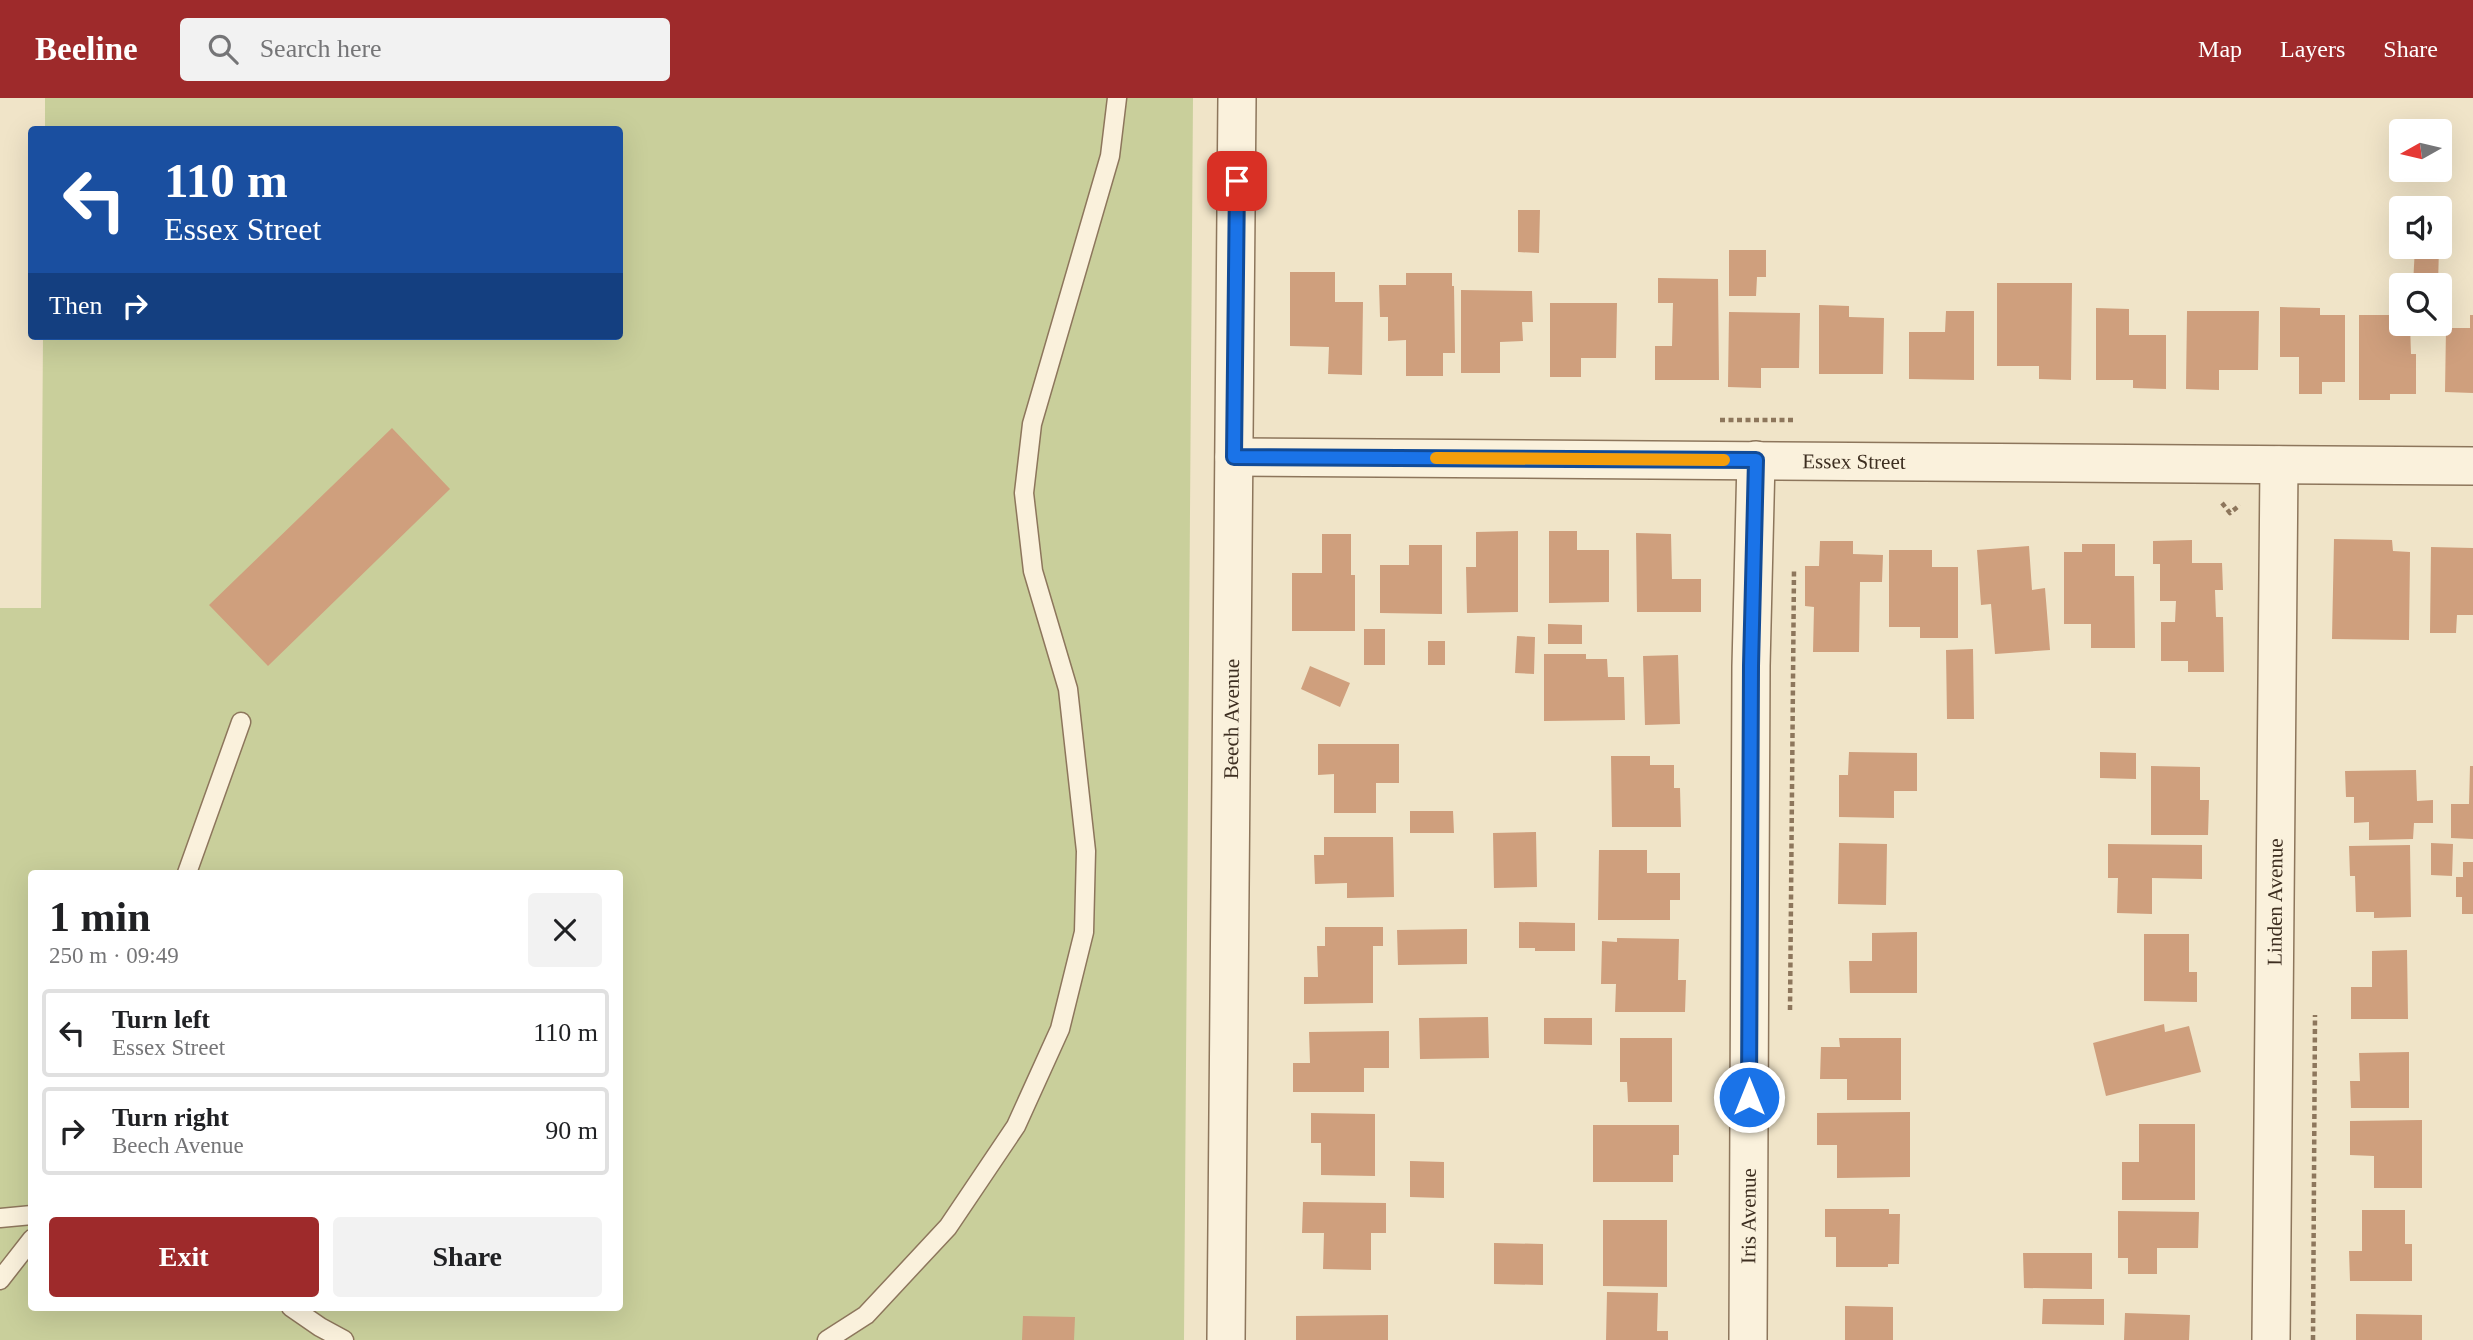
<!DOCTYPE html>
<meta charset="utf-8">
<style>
:root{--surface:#fff;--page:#f2f2f2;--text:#202124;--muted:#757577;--line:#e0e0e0;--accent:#9e2a2b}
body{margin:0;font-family:Georgia,serif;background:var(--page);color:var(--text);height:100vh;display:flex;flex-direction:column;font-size:26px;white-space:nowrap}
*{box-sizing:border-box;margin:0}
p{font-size:23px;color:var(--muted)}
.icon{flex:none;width:38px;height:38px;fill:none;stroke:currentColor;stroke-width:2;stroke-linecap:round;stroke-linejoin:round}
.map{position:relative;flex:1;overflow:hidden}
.panel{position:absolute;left:28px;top:772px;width:595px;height:441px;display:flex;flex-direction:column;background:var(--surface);border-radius:7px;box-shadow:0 7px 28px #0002}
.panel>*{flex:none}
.guide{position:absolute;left:28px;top:28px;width:595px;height:214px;border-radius:7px;box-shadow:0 7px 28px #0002;background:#1a4fa0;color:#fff;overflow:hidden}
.needle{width:46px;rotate:262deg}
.buttons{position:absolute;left:2389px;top:21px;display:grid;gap:14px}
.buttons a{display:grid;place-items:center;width:63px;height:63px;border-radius:7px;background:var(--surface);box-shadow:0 7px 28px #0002;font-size:35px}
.pin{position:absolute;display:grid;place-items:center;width:60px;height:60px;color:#fff;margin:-30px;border-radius:14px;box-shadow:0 4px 10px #0006}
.me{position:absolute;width:77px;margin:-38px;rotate:0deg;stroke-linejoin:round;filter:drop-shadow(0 0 5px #0008)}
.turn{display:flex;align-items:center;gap:24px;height:147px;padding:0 21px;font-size:32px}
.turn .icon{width:91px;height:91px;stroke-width:2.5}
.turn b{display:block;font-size:49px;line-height:60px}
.then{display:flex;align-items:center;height:66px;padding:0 21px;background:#0003;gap:14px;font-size:26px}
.round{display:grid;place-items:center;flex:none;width:74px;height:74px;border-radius:7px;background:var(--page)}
.summary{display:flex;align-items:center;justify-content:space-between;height:119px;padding:0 21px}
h1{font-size:42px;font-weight:800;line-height:52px}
.primary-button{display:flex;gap:14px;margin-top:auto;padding:14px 21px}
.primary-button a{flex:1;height:80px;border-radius:7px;background:var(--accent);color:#fff;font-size:28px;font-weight:800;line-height:80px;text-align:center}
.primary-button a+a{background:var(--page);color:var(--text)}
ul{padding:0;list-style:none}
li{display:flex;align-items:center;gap:21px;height:88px;margin:0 14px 10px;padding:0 7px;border:4px solid var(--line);border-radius:7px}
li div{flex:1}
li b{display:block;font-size:26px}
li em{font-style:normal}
header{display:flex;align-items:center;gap:42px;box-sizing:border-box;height:98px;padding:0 35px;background:var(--accent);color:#fff}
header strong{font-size:33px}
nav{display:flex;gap:38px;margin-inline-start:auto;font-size:24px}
.search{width:490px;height:63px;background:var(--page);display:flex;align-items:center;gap:18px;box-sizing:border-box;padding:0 24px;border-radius:7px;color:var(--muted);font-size:26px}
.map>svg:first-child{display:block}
.green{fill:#c9cf9b;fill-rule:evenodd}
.building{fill:#cf9f7d}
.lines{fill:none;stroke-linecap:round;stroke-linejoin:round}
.lane-casing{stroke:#8d765c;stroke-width:21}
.street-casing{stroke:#8d765c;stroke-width:40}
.path{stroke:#8d765c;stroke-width:4.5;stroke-dasharray:5 3.5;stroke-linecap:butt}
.lane{stroke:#faf1dc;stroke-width:18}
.street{stroke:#faf1dc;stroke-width:37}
.route-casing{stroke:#114b97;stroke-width:18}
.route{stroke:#1a73e8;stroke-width:12}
.slow{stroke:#f59e0b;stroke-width:12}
.labels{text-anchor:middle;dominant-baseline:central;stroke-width:5;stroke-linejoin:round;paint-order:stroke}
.street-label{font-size:21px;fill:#3d2e20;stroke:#f7eed8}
</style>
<header>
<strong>Beeline</strong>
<div class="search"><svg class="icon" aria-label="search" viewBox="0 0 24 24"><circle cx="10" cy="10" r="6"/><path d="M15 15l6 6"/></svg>Search here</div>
<nav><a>Map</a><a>Layers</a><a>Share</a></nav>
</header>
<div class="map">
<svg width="2473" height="1242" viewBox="0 0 2473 1242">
<rect width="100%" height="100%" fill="#f0e4c8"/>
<path class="green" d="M45 0H1193L1184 1242H0V510H41L43 238H620V32L45 31ZM32 775H620V1209H32Z"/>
<path class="building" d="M1518 112H1540L1539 155 1518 154Z
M2415 149H2439L2438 187H2413Z
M1729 152H1766V179H1757L1756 198H1729Z
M1290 174H1335V204H1363L1362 277 1328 276 1329 249 1290 248Z
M1406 175H1452V188H1454L1455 255H1443V278H1406V242L1388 243V219H1380L1379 187H1406Z
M1658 180 1718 181 1719 282H1655V248H1672L1673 205H1658Z
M1997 185H2072L2071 282 2039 281V268H1997Z
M1461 192 1532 193 1533 224H1522L1523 243 1500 244V275H1461Z
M1550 205H1617L1616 260H1581V279H1550Z
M1819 207 1849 208V219L1884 220 1883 276H1819Z
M2280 209 2320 210V217H2345V284H2322V296H2299V259H2280Z
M2096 210 2129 211V237H2166V291L2133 290V282H2096Z
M1946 213H1974V282L1909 281V234H1945Z
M2187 213H2259L2258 272H2219V292L2186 291Z
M1729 214 1800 215 1799 270H1761V290L1728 289Z
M2359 217H2401V226H2410L2411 256H2416V296H2390V302H2359Z
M2470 217H2473V295L2445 294 2446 230H2470Z
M392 330 450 391 268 568 209 507Z
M1518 433V514L1467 515 1466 469H1476V434Z
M1549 433H1577V452H1609V504L1549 505Z
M1636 435 1671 436 1672 481H1701V514H1637Z
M1322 436H1351V477H1355V533H1292V475H1322Z
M2334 441 2392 442 2393 453 2410 454 2409 542 2332 541Z
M2192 442V465H2222L2223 492H2215L2216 519H2223L2224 574H2188V563H2161V524H2175L2176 503H2160V466H2153V443Z
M1820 443H1853V456L1883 457 1882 484H1860L1859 554H1813L1814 509 1805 508V468H1819Z
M2082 446H2115V478H2134L2135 550H2091V526H2064V454H2082Z
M1409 447H1442V516L1380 515V467H1409Z
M2029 448 2032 492 2045 490 2050 552 1995 556 1991 506 1981 507 1977 452Z
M2431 449 2473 450V517H2457L2456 535H2430Z
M1889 452H1932V469H1958V540H1920V529H1889Z
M1548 526 1582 527V546H1548Z
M1364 531H1385V567H1364Z
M1517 538 1535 539 1534 576 1515 575Z
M1428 543H1445V567H1428Z
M1973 551 1974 621H1947L1946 552Z
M1544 556H1586V561H1607L1608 579H1624L1625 622 1544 623Z
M1678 557 1680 626 1645 627 1643 558Z
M1310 568 1350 585 1340 609 1301 591Z
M1318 646H1399V685H1376V715H1334V676L1318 677Z
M1849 654 1917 655V693H1894V720L1839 719V677H1848Z
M2100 654 2136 655V681L2100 680Z
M1611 658H1650V667H1674V690H1680L1681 729H1612Z
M2151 668 2200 669V702H2209L2208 737H2151Z
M2470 668H2473V741L2451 740V706H2469Z
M2416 672 2417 703 2433 702V725H2414L2413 741 2369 742V724L2354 725V699H2346L2345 673Z
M1410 713H1453L1454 735H1410Z
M1536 734 1537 789 1494 790 1493 735Z
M1324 739H1393L1394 799 1347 800V785L1315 786 1314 757H1324Z
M1839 745 1887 746 1886 807 1838 806Z
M2431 745 2453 746 2452 778 2431 777Z
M2108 746 2202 747V781L2152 780V816L2117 815 2118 780H2108Z
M2410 747 2411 819 2374 820V814H2356L2355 778H2350L2349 748Z
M1599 752H1647V775H1680V802H1670V822H1598Z
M2463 764H2473V816H2462V799H2456V779H2463Z
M1519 824 1575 825V853H1535V850H1519Z
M1325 829H1383V848H1373V905L1304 906V879H1318L1317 848H1325Z
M1467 831V866L1398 867 1397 832Z
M1917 834V895H1850L1849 863H1872V835Z
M2144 836H2189V874H2197V904L2144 903Z
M1617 840 1679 841 1678 882H1686L1685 914H1615L1616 886H1601L1602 843 1617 844Z
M2407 852 2408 921H2351V889H2372V853Z
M1488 919 1489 960 1420 961 1419 920Z
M1544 920H1592V947L1544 946Z
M2164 926 2165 934 2189 928 2201 974 2106 998 2093 945Z
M1389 933V970H1364V994H1293V965H1310L1309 934Z
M1620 940H1672V1004H1628L1627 984H1620Z
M1839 940H1901V1002H1847V981H1820L1821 949H1840Z
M2409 954V1010H2351L2350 983H2360L2359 955Z
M1910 1014V1079L1837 1080V1047H1817V1015Z
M1311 1015 1375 1016V1078L1321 1077V1045H1311Z
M2422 1022V1090H2374V1058L2350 1057V1023Z
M2139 1026H2195V1102H2122V1064H2139Z
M1593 1027H1679V1057H1673V1084H1593Z
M1410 1063 1444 1064V1100L1410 1099Z
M1303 1104 1386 1105V1135H1371V1172L1323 1171 1324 1135H1302Z
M1825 1111H1889V1116H1900L1899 1166H1888V1169H1836V1139H1825Z
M2362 1112H2405V1146H2412V1183H2350L2349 1153H2362Z
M2118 1113 2199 1114 2198 1150H2157V1176H2128V1160H2118Z
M1603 1122H1667V1189L1603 1188Z
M1494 1145 1543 1146V1187L1494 1186Z
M2023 1155H2092V1191L2024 1190Z
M1607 1194 1658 1195 1657 1233H1668V1242H1606Z
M2043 1201H2104V1227L2042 1226Z
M1845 1208 1893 1209V1242H1845Z
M2125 1215 2190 1217 2189 1242H2124Z
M2356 1216 2422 1217V1242H2356Z
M1388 1217V1242H1296V1218Z
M1023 1218 1075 1219 1074 1242H1022Z"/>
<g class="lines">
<g class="lane-casing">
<path id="lane" d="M187 775 241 624
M0 1120 32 1117
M0 1182 32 1141
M291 1209 320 1229 344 1242
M827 1242 866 1217 948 1129 1016 1028 1060 931 1084 834 1086 753 1068 591 1033 473 1024 395 1032 326 1110 58 1117 0"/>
</g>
<g class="street-casing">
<g id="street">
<path id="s1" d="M1234 359 2473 368"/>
<path id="s2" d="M1226 1242 1237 0"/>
<path id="s3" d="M1748 1242 1751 568 1756 362"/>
<path id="s4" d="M2271 1242 2279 367"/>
</g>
</g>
<path class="path" d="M1720 322H1796
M2222 405 2230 415 2240 407
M1790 912 1794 472
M2313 1242 2315 917"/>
<use href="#lane" class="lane"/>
<use href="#street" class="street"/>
</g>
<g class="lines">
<g class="route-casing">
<path id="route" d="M1237 83 1234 359 1756 362 1751 568 1749 999"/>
</g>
<use href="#route" class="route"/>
<path class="slow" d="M1436 360 1724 362"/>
</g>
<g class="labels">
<g class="street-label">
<text stroke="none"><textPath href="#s1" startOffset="620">Essex Street</textPath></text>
<text stroke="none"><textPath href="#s2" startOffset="621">Beech Avenue</textPath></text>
<text stroke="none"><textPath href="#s4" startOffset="438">Linden Avenue</textPath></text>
<text stroke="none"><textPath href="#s3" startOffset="124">Iris Avenue</textPath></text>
</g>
</g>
</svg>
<div class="buttons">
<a><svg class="needle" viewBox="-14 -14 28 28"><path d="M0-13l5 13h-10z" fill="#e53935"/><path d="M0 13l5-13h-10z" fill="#757577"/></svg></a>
<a><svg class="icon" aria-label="sound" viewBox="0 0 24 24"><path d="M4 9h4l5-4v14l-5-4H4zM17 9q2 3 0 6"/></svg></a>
<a><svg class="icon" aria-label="search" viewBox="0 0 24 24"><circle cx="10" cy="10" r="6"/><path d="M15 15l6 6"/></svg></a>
</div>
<div class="pin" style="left:1237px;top:83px;background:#d93025"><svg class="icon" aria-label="arrive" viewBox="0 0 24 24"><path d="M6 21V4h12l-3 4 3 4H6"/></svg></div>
<svg class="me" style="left:1749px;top:999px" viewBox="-20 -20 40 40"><circle r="17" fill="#1a73e8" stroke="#fff" stroke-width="3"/><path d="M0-11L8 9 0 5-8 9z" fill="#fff"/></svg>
<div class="guide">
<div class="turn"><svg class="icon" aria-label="left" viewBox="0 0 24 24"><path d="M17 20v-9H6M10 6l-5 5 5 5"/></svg><div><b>110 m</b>Essex Street</div></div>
<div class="then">Then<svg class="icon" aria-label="right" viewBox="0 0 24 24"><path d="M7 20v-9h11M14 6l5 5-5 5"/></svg></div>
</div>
<section class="panel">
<div class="summary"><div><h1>1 min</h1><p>250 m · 09:49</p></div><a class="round"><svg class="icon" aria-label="close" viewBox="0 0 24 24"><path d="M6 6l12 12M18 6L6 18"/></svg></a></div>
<ul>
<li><svg class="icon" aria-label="left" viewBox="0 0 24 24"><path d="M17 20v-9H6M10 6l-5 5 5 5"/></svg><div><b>Turn left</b><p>Essex Street</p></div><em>110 m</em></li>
<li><svg class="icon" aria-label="right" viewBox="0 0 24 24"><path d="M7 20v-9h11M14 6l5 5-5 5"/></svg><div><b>Turn right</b><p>Beech Avenue</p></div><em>90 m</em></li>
</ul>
<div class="primary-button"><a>Exit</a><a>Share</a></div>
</section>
</div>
